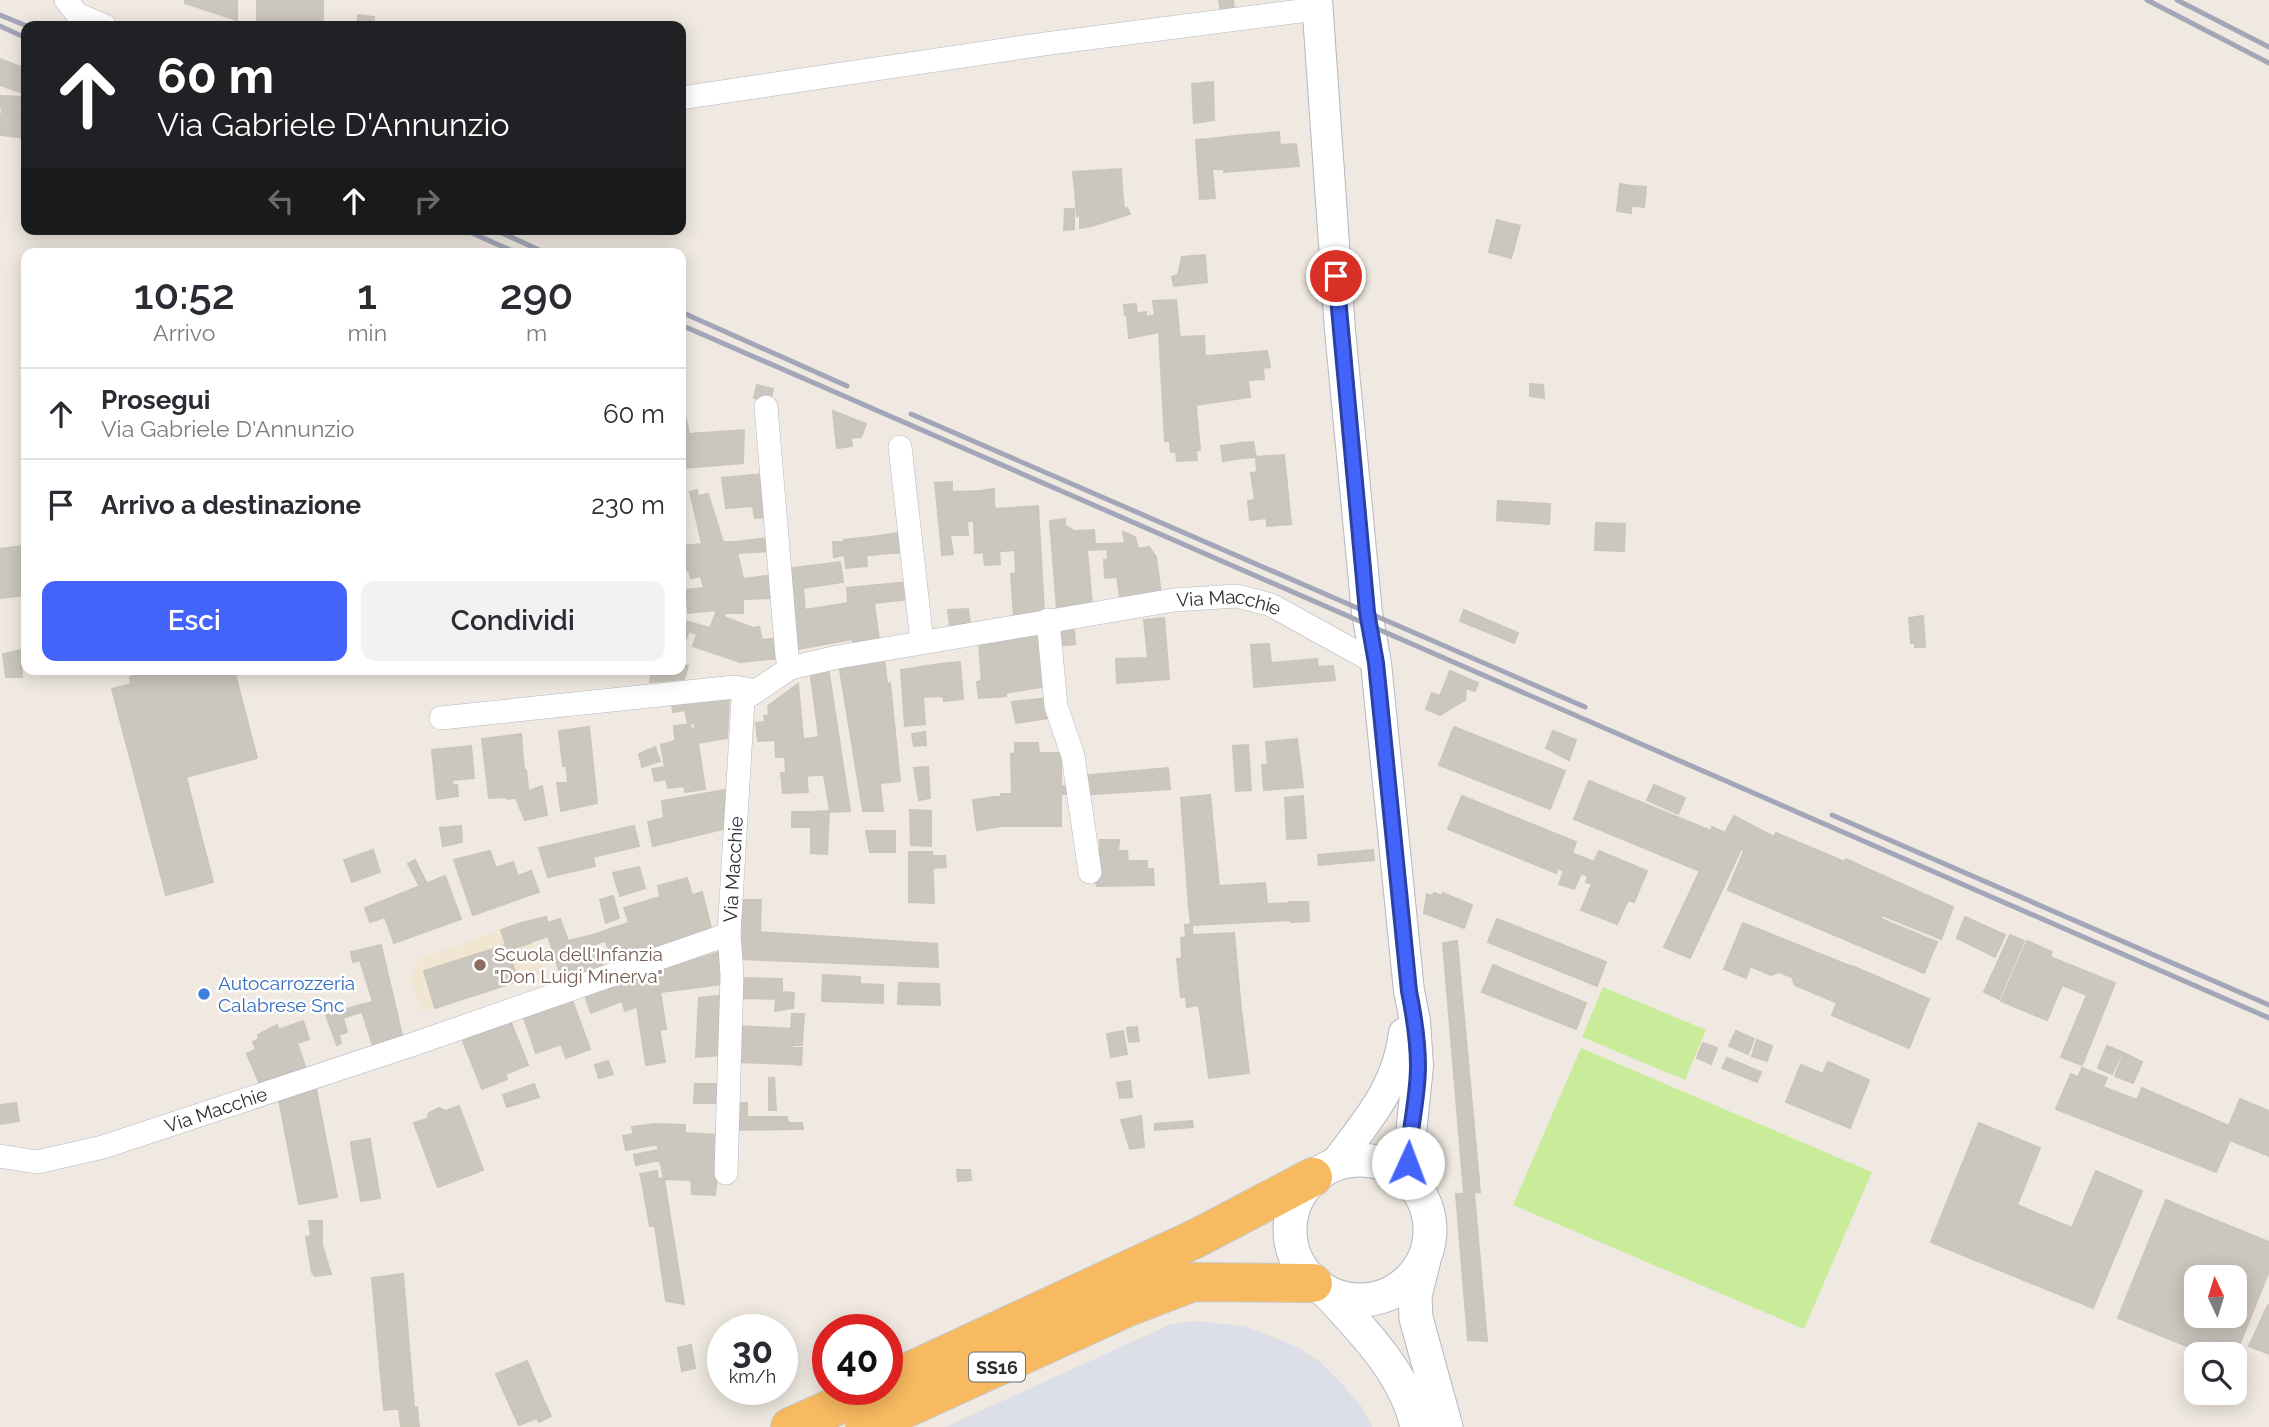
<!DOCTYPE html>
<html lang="it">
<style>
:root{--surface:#fff;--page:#f2f2f3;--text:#2b2b33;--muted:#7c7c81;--line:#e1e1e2;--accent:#4264fb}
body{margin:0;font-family:Raleway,sans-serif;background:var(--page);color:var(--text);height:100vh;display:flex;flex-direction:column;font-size:26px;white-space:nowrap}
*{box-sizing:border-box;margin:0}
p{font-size:23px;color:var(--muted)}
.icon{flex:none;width:38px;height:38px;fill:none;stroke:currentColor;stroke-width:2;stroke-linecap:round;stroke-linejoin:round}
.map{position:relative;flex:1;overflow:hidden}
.sheet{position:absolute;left:21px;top:248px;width:665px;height:427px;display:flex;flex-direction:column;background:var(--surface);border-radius:14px;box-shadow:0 4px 18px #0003}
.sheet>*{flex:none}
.banner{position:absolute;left:21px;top:21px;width:665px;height:214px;border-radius:14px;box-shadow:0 4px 18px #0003;background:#202124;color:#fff;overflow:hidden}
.needle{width:46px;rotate:356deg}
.controls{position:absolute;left:2184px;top:1265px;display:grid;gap:14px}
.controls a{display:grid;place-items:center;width:63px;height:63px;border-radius:14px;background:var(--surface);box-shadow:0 4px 18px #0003;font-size:35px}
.speed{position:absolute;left:707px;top:1314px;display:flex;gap:14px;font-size:35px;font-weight:700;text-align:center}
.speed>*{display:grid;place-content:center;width:91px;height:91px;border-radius:50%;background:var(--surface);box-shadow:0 4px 18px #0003;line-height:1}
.speed small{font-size:18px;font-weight:400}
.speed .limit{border:10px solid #d22;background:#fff;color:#111}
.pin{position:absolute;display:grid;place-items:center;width:60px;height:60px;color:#fff;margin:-30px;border:4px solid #fff;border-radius:50%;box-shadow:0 2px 7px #0007}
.me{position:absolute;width:77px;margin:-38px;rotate:2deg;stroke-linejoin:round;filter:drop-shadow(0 0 5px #0008)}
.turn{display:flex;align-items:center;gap:24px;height:147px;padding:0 21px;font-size:32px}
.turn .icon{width:91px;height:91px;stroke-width:2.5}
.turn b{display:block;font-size:49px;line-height:60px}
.lanes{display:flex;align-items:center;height:66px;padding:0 21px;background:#0003;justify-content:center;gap:35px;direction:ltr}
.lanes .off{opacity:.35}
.eta{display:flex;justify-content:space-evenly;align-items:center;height:119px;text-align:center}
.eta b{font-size:42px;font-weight:600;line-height:49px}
.button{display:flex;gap:14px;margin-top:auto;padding:14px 21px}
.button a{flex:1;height:80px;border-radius:14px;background:var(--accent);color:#fff;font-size:28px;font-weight:600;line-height:80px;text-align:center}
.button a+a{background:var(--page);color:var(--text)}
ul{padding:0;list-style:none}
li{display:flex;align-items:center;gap:21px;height:91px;padding:0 21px;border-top:2px solid var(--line)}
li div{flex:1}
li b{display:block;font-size:26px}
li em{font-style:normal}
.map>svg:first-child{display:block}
.education{fill:#f0e6d1}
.airport{fill:#dcdee8}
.pitch{fill:#c9ec9a}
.building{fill:#cbc7bf;stroke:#cbc5ba;stroke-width:2;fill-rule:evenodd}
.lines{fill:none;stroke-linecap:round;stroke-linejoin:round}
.minor-casing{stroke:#b4b7c1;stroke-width:24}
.tertiary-casing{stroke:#b4b7c1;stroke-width:32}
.secondary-casing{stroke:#b4b7c1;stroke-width:35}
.trunk-casing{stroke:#c9c9c9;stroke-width:40}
.minor{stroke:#fff;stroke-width:23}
.tertiary{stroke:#fff;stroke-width:30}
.secondary{stroke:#fff;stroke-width:33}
.trunk{stroke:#f8ba60;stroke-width:38}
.rail{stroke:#a3a6b8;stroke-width:5}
.route-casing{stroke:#2b41a3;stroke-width:18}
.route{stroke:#4264fb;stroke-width:12}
.education-dot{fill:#8d6e63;stroke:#fff;stroke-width:2.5}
.shop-dot{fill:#3f7fe0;stroke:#fff;stroke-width:2.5}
.labels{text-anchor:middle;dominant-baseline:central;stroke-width:5;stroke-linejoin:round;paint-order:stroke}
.shield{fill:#fff;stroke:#6d6d6d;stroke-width:2}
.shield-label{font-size:18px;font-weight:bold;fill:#2e2e2e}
.street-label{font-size:19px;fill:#2e2e2e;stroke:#fff}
.education-label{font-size:19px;fill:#785e54;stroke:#fff;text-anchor:start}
.shop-label{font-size:19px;fill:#366cbe;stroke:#fff;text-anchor:start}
</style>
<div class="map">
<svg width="2269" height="1427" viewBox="0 0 2269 1427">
<rect width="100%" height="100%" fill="#efe9e1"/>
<path class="education" d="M521 923 546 972 420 1012 411 978 419 958Z"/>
<path class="airport" d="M1194 1321 1245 1326 1297 1347 1320 1362 1342 1384 1361 1406 1372 1427H945L1169 1325Z"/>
<path class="pitch" d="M1603 987 1706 1030 1685 1080 1582 1037Z
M1581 1048 1872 1172 1804 1329 1513 1205Z"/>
<path class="building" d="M185 0H237V20L185 3Z
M257 0 323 1V22L257 20Z
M1219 0H1233L1234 10 1221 12Z
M358 15 374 17 373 26H357Z
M0 59 26 69V94L0 85Z
M1213 82 1214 120 1194 123 1192 84Z
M0 96 26 97V115L2 113Z
M0 114 26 117V138L0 135Z
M1279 132 1280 145 1296 144 1299 166 1224 172 1222 150 1237 149 1235 136Z
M1235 136 1237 149 1222 150 1224 169H1211L1209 139Z
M1209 139 1211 169 1198 171 1196 140Z
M1121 169 1122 187 1108 188 1107 170Z
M1212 169 1215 198 1200 199 1198 171Z
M1107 170 1108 188 1122 187 1124 209 1127 208 1130 214 1092 226V217L1088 218V214L1077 216 1075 190 1090 189 1089 171Z
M1089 171 1090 189 1075 190 1073 172Z
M1620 184 1633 186 1631 213 1617 211Z
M1633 186 1646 187 1644 207 1632 205Z
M1065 209H1074V229L1064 230Z
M1088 214V218L1092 217V226L1080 228V215Z
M1497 220 1520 226 1511 258 1489 252Z
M1205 255 1207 282 1174 286 1172 277 1178 275 1182 257Z
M1176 300 1182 358 1267 351 1270 367 1250 369 1251 380 1232 382 1233 392 1195 396 1200 450 1171 452 1170 441H1165L1159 332 1129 338 1127 315 1146 312V317L1155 315 1153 301Z
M1136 304 1137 314 1125 315 1124 305Z
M1204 336 1205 357 1182 358 1181 337Z
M1263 368 1264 379 1251 380 1250 369Z
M1248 380 1250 397 1195 405V396L1233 392 1232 382Z
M1530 384 1543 385 1544 398 1530 396Z
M757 385 773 389 770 402 754 398Z
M833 411 866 424 861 437 836 439Z
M686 419 689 434 744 430 743 463 684 468 681 456V421Z
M851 438 852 446 837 448 836 439Z
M1253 442 1256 457 1243 458 1241 443Z
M1241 443 1243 458 1223 461 1221 446Z
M1196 450 1197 460 1177 461 1176 451Z
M1284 455 1291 524 1267 526V518L1250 520 1248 501 1255 500 1251 473 1257 472 1256 457Z
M763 474 767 517 755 518 753 506 726 508 722 478Z
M952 482V492L980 491 981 503 994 502 995 509 1038 506 1044 612 1014 617 1011 574 1016 573 1015 550 975 553 974 521H967L968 535H950L951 542 941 543 935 483Z
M994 489V502L981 503 980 491Z
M697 490 698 496 708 494 723 542H735L743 579 773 575 772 598 743 599V613H725L724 617 753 628 759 627 762 640 779 638 780 658 740 662 693 646 697 634 689 631 681 651V620L710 628 717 610 688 613 686 590 704 588 701 576 691 578 689 570 681 571V546L702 544 690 492Z
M1498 501 1550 504 1549 524 1497 520Z
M1065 519V525L1074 531 1094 530 1095 544H1107V549L1087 550 1092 604 1057 610 1050 521Z
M1596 523 1625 524 1624 551 1595 550Z
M904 532 906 552 879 554 878 536Z
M1123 532 1135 537 1138 549 1125 550 1126 558 1108 560 1107 544 1125 543Z
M878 536 879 554 845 558 844 540Z
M769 538 771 551 737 553 735 542Z
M833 542H844L845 555 834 557Z
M951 542 953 554 942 555 941 543Z
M23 546 26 595 0 598V549Z
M1149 547 1156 557 1161 594 1120 597 1117 577 1105 578 1104 560 1126 558 1125 550Z
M999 551 1000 564 985 565 983 552Z
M866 555 867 566 846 568 845 558Z
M840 562 843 582 803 588 805 610 848 603 847 588 909 582 910 599 874 603 879 640 854 644 853 639 792 650 785 569Z
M968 609 970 623 950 626 948 610Z
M1464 610 1518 633 1514 643 1460 621Z
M1923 616 1925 647H1915V643H1911L1909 618Z
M1164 618 1169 679 1117 683 1116 659 1148 658 1144 620Z
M1074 630 1075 644 1056 646 1055 633Z
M1042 636 1047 686 1005 693V688H997L996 683 982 684 979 643Z
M1269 644 1271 663 1317 659 1318 667 1333 666 1335 680 1254 687 1251 645Z
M26 649V662L21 664 22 677H6L3 654Z
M884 659 887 684 890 683 900 781 881 783 880 785 883 811H863L839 664Z
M960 662 963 699 944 701 940 664Z
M681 664 688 666 684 679 650 682 652 670H681Z
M940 664 943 696 923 697 925 724 905 726 901 670Z
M828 667 850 811 830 812 824 775H816L812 738 819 737 810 670Z
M154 670H234L257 758 186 777 213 882 166 895 112 689 131 684 130 677Z
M1450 671 1478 683 1475 691 1466 688 1465 700 1440 715 1426 709 1432 693 1440 696Z
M981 681 982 684 996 683 997 688H1005L1006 696 979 698 977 682Z
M798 684 808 792 783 793 781 773H786L785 757H776L775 740 758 741 756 723 765 722 764 716 769 715 768 706Z
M1048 698 1050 718 1016 723 1012 702Z
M729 699 727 738 698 743 705 789 685 792 684 786 668 788 666 779 655 781 652 769 665 767 661 745 691 736 690 729 695 728V723L688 724 685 710 673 712 672 703Z
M690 724 691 736 675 739 674 726Z
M589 727 597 803 561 811 557 783 580 781 578 764 563 766 559 731Z
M1454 727 1565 771 1550 809 1439 765Z
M1553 731 1576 740 1569 760 1546 748Z
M925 732 926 745 914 746 912 734Z
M521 734 524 770 503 774 507 797 489 798 482 739Z
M812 738 816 775 806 776 804 739Z
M1297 739 1300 762 1268 765 1266 742Z
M1015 743H1038L1039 753H1061V786H1068V794H1061V826H1002L1001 794H1012L1011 754 1015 753Z
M1248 745 1251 790 1236 791 1233 746Z
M471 746 474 778 452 780 453 786 457 785 458 796 437 799 432 750Z
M655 747 660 761 642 767 639 754Z
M1300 762 1303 787 1264 790 1262 765Z
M578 764 580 781 568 782 566 765Z
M928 767 930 798 919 800 914 768Z
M1168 768 1170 789 1081 795 1080 776Z
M526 770 529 796 507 799 503 774Z
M1589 781 1711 831 1712 827 1725 833 1734 816 1774 837 1776 833 1845 862 1846 859 1953 907 1941 939 1882 915 1881 919 1937 942 1924 973 1728 890 1744 851 1741 849 1690 958 1664 947 1700 871 1574 819Z
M1654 785 1685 798 1678 814 1647 800Z
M542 786 547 815 525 820 516 798 529 796V791Z
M725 790 723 829 653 846 648 822 664 818 662 801Z
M1210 795 1219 886 1265 883 1267 904 1189 908 1181 798Z
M1001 796V813L975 817 973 800Z
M1303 796 1306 838 1287 839 1285 798Z
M1462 796 1576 842 1572 853 1594 862 1599 851 1647 871 1634 902 1628 900 1617 924 1581 910 1592 884 1586 882 1588 876 1581 873 1574 889 1559 884 1564 871 1558 868 1556 873 1448 829Z
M910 810 931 811V846L911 845Z
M829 811 827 854 811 853V812Z
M792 812H811V827H792Z
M1001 813 1002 826 977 830 975 817Z
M461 826 462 842 443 846 440 828Z
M634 826 639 846 593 857 595 866 548 877 539 848Z
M866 831H895V852H870Z
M1100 840H1119L1118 851H1127L1128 861H1100Z
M373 850 380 872 352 882 344 860Z
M1373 850 1374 860 1319 865 1318 855Z
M490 851 496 868 513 862 518 876 531 871 539 892 473 915 454 860Z
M909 852H932L934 903 909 902Z
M932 856H945L946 867 933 868Z
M415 860 427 884 420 887 408 864Z
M1091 861H1147V869H1153L1154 885 1097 886Z
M639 867 645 888 620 896 613 873Z
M445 876 461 919 394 943 385 917 370 922 365 908Z
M687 878 692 895 627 916 624 908 660 897 658 886Z
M702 892 712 932 614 965 606 942 617 939 613 928 629 923 627 916Z
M1434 893 1442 896 1443 893 1472 905 1464 928 1424 913 1427 894 1433 896Z
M613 896 619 918 606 923 600 900Z
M739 900H761L760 932 937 944 938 967 737 959Z
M1289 902H1308L1309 921 1291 922Z
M1289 903 1291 920 1192 925V935L1234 933 1241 1009 1200 1012 1199 1005 1187 1007 1186 997H1181L1177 959H1182L1181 938 1186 937 1185 925 1191 924 1189 908Z
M546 917 548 923 560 919 568 941 593 935 603 968 563 983 548 936 531 942 521 923Z
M1965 917 2005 935 1995 957 1957 938Z
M1497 919 1606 962 1597 986 1488 942Z
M521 923 531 943 508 950 518 981 435 1008 424 971 506 945 501 930Z
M1743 923 1850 966 1835 1002 1795 985 1792 977 1779 972 1771 975 1750 966 1746 978 1724 969Z
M613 928 617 937 595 944 593 935Z
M2010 935 2024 941 1999 999 1984 992Z
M1457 941 1480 1192 1464 1193 1443 943Z
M2027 941 2052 952 2050 957 2115 983 2082 1065 2061 1057 2087 995 2062 985 2047 1020 2001 1001Z
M381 945 403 1039 374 1049 360 1005 373 1002 360 960 353 962 351 952Z
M719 952 724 984 653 993 665 1062 646 1065 637 1006 625 1011 622 1001 591 1013 585 995Z
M1493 965 1586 1003 1576 1029 1482 992Z
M1852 966 1929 999 1909 1048 1832 1015Z
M823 975 860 977V984L883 985V1003L822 1001Z
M738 978 782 979V999L737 998Z
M899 983 939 984 940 1005 898 1004Z
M660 991 666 1029 659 1030 653 993Z
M782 992 794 993 793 1008 775 1011 776 999H782Z
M726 995 723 1055 696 1057 699 998Z
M572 1000 590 1049 566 1058 561 1044 536 1053 524 1018Z
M360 1005 361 1012 343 1018 347 1032 339 1035 341 1043 337 1045 326 1015Z
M1241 1009 1249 1073 1209 1078 1200 1012Z
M792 1014H804L803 1029H791Z
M510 1020 528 1065 505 1074 507 1079 482 1089 463 1041Z
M303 1021 309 1039 297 1043 307 1072 294 1076 278 1030Z
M277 1025 292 1072 259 1082 247 1054 256 1049 253 1042 259 1039 258 1035Z
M736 1026 793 1029 791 1064 735 1062Z
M1137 1027 1139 1041 1129 1042 1127 1028Z
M793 1029H803L802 1045H792Z
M1123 1031 1127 1054 1111 1057 1107 1034Z
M1736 1031 1754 1039 1748 1054 1729 1046Z
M1757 1040 1772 1046 1767 1061 1752 1056Z
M1703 1043 1717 1048 1711 1064 1697 1058Z
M2107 1046 2122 1052 2112 1074 2098 1068Z
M792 1048H802L801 1065 791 1064Z
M2124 1053 2142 1062 2133 1083 2115 1076Z
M1727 1058 1761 1072 1757 1082 1722 1068Z
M608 1061 613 1074 599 1078 595 1065Z
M1828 1062 1869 1080 1850 1128 1786 1102 1801 1065 1823 1074Z
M2082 1068 2107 1078 2103 1087 2137 1100 2142 1088 2229 1126 2240 1099 2269 1111V1156L2230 1140 2216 1172 2056 1109 2071 1074 2078 1077Z
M769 1078H774L776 1110H769Z
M1130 1081 1132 1097 1120 1098 1117 1083Z
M534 1084 539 1097 507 1107 503 1095Z
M695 1084H722L721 1103H694Z
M316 1089 337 1197 299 1204 279 1100Z
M16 1103 19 1121 0 1124V1105Z
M734 1103H747V1117H787L788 1123H802L803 1129 733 1130Z
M459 1106 483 1170 438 1187 414 1123 427 1119 429 1113 439 1108 446 1111Z
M1141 1116 1144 1147 1130 1149 1121 1120Z
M1192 1121 1193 1127 1155 1130V1124Z
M1979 1123 2040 1148 2017 1205 2072 1228 2096 1171 2142 1191 2093 1308 1992 1267 2006 1232 1945 1207Z
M653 1124 658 1144 626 1150 623 1136 634 1134 632 1127Z
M654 1124 685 1125V1133L716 1135V1150L658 1147Z
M370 1139 371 1147 352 1151 351 1142Z
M371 1147 380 1198 361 1201 352 1151Z
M658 1147 718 1150 717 1178 691 1177 692 1167 661 1165Z
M658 1150 660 1160 636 1165 634 1155Z
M661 1165 692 1167 691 1180 664 1179Z
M957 1170H970L971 1180 958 1181Z
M657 1171 658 1179 642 1182 640 1174Z
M691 1177 717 1178 715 1195 692 1194Z
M664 1178V1179L684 1304 666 1301 655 1226H650L642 1182Z
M1474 1192 1487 1341 1468 1340 1456 1194Z
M2166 1200 2190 1210 2148 1311 2238 1348 2235 1354H2206L2118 1318Z
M1945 1207 2006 1232 1992 1267 1931 1242Z
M2190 1210 2269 1242V1271L2238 1348 2148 1311ZM2196 1278H2235V1316H2196Z
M309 1221H322V1245L331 1274 315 1276 312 1272 306 1237 311 1236Z
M403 1274 414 1407 384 1410 372 1278Z
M2268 1305 2269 1306V1354L2249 1346Z
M691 1345 695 1368 682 1371 678 1348Z
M527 1361 543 1399 513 1412 496 1374Z
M543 1399 551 1416 539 1422 537 1418 519 1425 513 1412Z
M417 1407 419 1427H401L399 1409Z"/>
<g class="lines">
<g class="minor-casing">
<g id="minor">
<path d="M66 0 77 14 105 26"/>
<path d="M681 98 1044 44 1316 9"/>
<path d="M766 407 787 656 790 668"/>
<path d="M900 447 922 642"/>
<path d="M1048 620 1056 706 1073 756 1090 872"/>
<path d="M441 718 735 687 756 691"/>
<path id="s1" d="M0 1156 37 1162 103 1147 414 1044 729 934"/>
<path id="s2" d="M726 1173 732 975 729 934 743 700 790 668 838 657 1174 600 1237 596 1271 605 1376 663"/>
</g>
</g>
<g class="tertiary-casing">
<path id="tertiary" d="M1317 0 1340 330 1367 613 1376 663 1409 991 1415 1021 1418 1066 1408 1163 1419 1192
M1335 1164C1367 1120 1397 1089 1404 1033"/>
</g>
<g class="secondary-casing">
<path id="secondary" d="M1290 1230a70 70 0 1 1 140 0a70 70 0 1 1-140 0Z
M1424 1260 1415 1296 1416 1318 1446 1427
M1328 1293C1363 1331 1406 1374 1417 1427"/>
</g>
<g class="trunk-casing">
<path id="trunk" d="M887 1382 1197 1238 1313 1177
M790 1427 872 1390
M865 1427 1128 1307 1193 1282 1313 1283"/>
</g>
<use href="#minor" class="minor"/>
<use href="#tertiary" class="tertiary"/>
<use href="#secondary" class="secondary"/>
<use href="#trunk" class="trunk"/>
<path class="rail" d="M2147 0 2269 63
M2177 0 2269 47
M0 15 27 26
M0 26 26 38
M463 229 519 254
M493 229 548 254
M681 312 847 386
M681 325 2269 1018
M911 414 1585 707
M1832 815 2269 1005"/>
</g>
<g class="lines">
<g class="route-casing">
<path id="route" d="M1336 276 1367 612 1376 663 1409 991C1414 1016 1418 1041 1418 1066 1418 1099 1409 1130 1408 1163"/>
</g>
<use href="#route" class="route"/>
</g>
<circle class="education-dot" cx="480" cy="965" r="7"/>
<circle class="shop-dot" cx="204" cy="994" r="7"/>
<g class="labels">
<rect class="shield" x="969" y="1352.5" width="56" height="29" rx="5"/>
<g class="shield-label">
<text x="997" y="1367">SS16</text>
</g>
<g class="street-label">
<text stroke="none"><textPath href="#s2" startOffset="976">Via Macchie</textPath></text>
<text stroke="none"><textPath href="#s2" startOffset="304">Via Macchie</textPath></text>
<text stroke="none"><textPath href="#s1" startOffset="224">Via Macchie</textPath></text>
</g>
<g class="education-label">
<text x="494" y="954">Scuola dell'Infanzia<tspan x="494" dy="22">"Don Luigi Minerva"</tspan></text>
</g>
<g class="shop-label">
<text x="218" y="983">Autocarrozzeria<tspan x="218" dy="22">Calabrese Snc</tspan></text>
</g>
</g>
</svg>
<div class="controls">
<a><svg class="needle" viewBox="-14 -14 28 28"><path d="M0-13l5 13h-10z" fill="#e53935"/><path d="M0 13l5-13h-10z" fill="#7c7c81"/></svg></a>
<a><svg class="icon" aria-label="search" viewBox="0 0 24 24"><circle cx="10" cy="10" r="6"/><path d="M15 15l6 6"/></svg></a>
</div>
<div class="speed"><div>30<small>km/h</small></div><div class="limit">40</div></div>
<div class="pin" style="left:1336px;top:276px;background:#d93025"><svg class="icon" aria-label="arrive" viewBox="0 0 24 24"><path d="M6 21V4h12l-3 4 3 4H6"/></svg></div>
<svg class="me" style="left:1408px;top:1163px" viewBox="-20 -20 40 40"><circle r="19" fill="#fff"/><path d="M0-13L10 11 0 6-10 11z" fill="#4264fb"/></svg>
<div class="banner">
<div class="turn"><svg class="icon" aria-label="ahead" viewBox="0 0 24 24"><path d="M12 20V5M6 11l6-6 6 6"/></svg><div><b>60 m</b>Via Gabriele D'Annunzio</div></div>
<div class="lanes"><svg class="icon off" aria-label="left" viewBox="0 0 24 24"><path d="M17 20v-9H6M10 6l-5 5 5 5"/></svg><svg class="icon" aria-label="ahead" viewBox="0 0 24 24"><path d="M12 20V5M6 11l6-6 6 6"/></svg><svg class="icon off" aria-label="right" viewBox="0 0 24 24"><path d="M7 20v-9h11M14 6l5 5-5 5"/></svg></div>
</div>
<section class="sheet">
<div class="eta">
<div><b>10:52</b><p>Arrivo</p></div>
<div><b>1</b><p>min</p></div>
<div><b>290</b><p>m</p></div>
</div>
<ul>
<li><svg class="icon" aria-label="ahead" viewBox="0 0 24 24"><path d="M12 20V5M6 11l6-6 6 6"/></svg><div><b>Prosegui</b><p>Via Gabriele D'Annunzio</p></div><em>60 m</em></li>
<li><svg class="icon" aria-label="arrive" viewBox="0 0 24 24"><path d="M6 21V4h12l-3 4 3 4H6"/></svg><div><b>Arrivo a destinazione</b></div><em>230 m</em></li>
</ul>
<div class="button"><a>Esci</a><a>Condividi</a></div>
</section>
</div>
